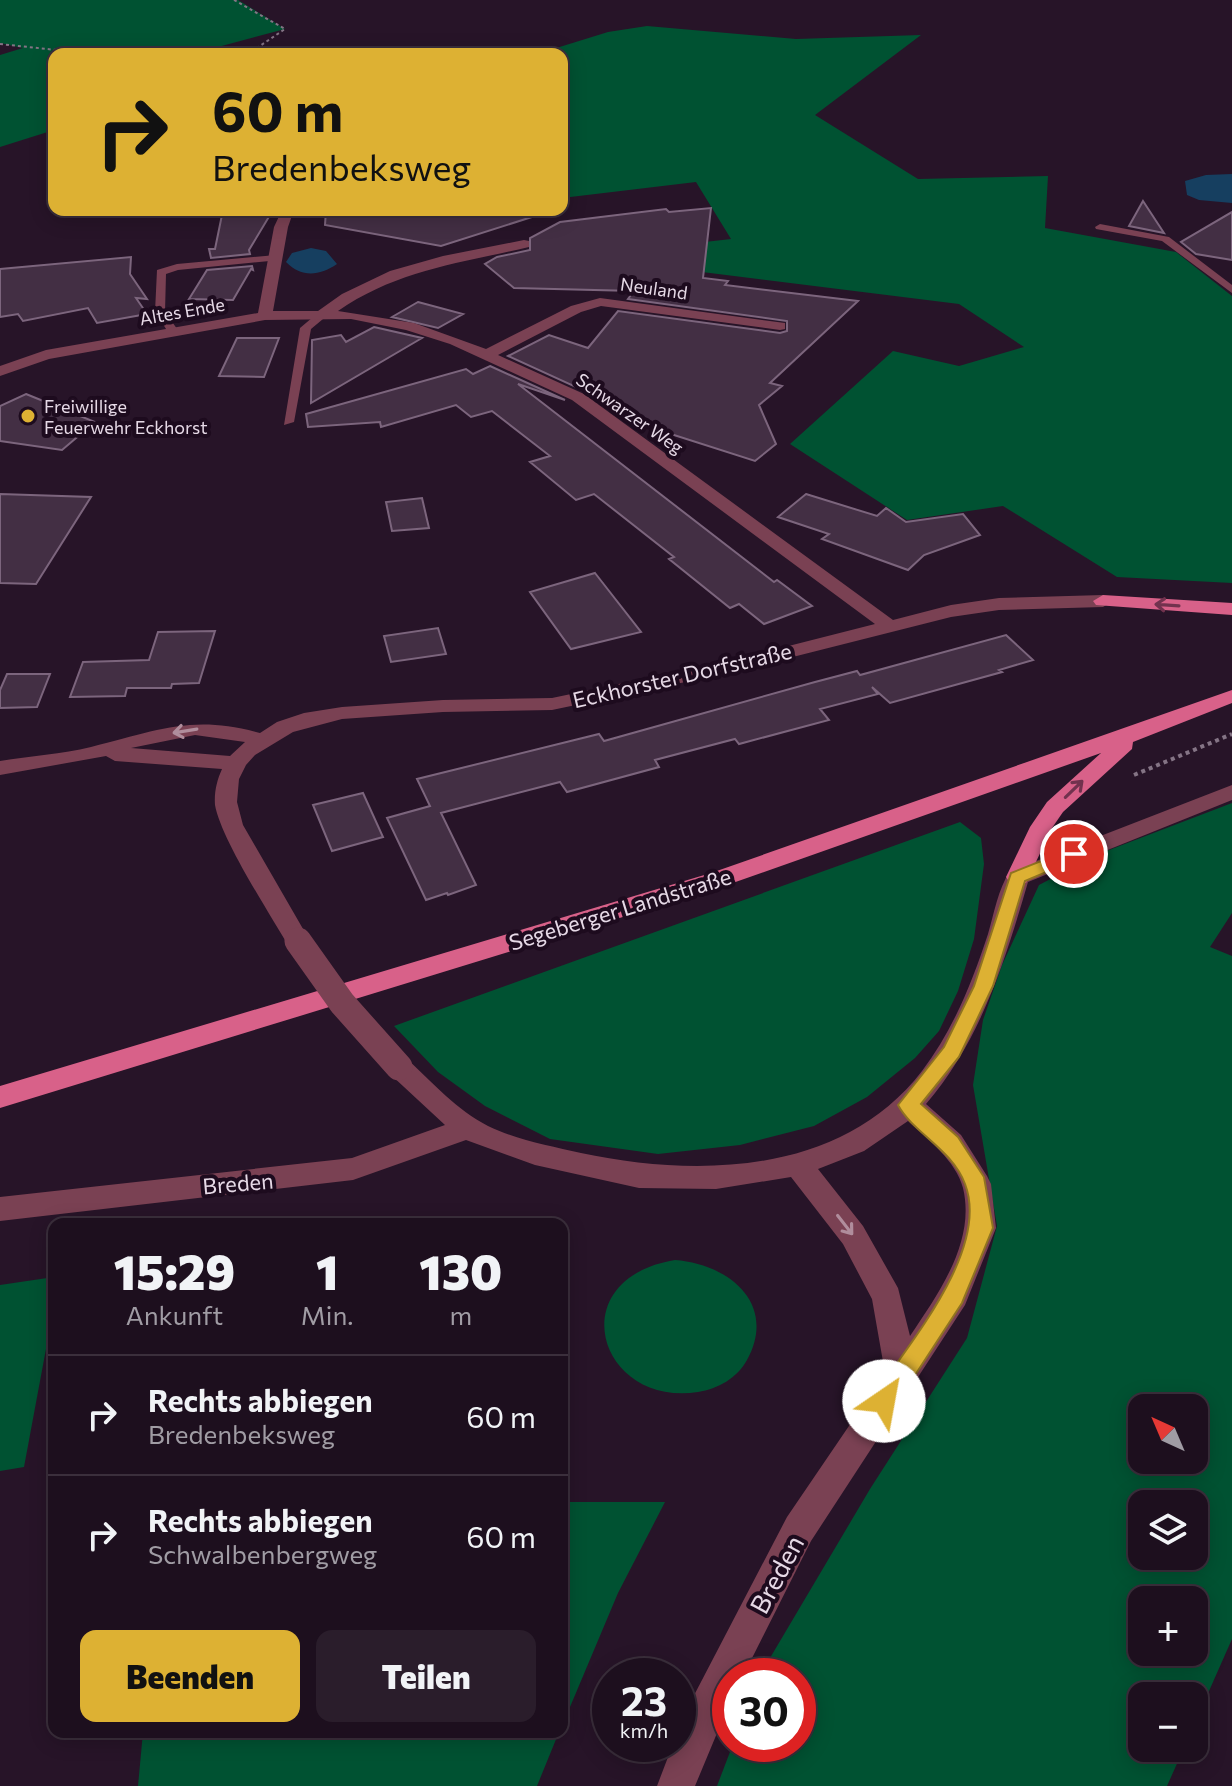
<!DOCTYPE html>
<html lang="de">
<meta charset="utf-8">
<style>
:root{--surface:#1d0f1e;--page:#2a1d2b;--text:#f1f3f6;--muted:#a09ca4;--line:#3b2f3c;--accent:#ddb133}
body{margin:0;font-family:Commissioner,sans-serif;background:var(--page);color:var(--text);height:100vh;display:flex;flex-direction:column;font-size:30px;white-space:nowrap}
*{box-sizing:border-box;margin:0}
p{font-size:26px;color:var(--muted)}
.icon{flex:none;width:44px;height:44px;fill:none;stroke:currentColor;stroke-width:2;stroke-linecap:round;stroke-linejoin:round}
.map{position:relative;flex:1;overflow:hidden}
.drawer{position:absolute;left:48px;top:1218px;width:520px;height:520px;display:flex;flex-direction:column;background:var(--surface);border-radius:16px;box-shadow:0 4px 20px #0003,0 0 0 2px var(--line)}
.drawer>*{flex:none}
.hud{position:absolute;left:48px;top:48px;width:520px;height:168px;border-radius:16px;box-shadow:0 4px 20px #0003,0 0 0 2px var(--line);background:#ddb133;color:#111;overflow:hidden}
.needle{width:52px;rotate:316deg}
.controls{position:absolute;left:1128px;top:1394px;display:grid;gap:16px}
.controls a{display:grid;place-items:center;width:80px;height:80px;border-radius:16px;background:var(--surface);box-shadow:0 4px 20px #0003,0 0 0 2px var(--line);font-size:40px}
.speed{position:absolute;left:592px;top:1658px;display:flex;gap:16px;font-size:40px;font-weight:700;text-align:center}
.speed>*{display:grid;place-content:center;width:104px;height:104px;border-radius:50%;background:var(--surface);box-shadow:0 4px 20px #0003,0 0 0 2px var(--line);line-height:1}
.speed small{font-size:20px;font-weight:400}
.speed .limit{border:12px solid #d22;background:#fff;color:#111}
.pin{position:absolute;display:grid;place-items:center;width:68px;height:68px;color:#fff;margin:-34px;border:4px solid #fff;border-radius:50%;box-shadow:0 2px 8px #0007}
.me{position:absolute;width:88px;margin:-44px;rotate:33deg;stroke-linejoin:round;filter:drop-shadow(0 0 6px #0008)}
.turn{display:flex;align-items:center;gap:28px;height:168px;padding:0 32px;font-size:36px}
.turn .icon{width:104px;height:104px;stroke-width:2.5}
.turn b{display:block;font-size:56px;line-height:68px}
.eta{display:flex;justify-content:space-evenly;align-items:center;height:136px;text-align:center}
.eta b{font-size:48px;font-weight:800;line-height:56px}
.action{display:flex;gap:16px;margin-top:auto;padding:16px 32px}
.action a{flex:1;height:92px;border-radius:16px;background:var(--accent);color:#111;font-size:32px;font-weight:800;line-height:92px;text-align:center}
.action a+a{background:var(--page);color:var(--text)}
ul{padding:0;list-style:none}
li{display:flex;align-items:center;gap:24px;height:120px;padding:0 32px;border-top:2px solid var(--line)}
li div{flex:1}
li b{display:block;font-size:30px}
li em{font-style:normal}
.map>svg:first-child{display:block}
.green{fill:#005232;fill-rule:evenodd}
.water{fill:#163f60}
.building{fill:#432f44;stroke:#7c657d;stroke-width:2}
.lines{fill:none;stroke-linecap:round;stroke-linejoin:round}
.path-far1{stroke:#847485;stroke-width:2;stroke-dasharray:3 3;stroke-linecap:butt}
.path{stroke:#847485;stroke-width:4;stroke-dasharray:4 4;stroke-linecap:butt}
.lane{fill:#7a4153;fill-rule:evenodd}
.street{fill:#7a4153;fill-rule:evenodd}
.primary{fill:#d86189;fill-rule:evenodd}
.street-bridge{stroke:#7a4153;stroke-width:27}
.oneway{stroke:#71324e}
.oneway2{stroke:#b08d9c}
.route{fill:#ddb133;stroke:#907321;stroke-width:2}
.poi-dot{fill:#ddb133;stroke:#1d0b1e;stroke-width:3}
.labels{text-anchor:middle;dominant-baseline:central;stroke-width:8;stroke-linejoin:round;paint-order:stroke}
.far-street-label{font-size:18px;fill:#e6d9e6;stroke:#1d0b1e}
.far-poi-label{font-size:18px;fill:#e6d9e6;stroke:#1d0b1e;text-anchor:start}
.street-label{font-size:22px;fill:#e6d9e6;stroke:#1d0b1e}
.near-street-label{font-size:26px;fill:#e6d9e6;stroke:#1d0b1e}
</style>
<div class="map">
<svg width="1232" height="1786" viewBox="0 0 1232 1786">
<rect width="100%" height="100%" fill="#271428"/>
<path class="green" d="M0 0H238L285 29 192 54H54V130L0 147V55L23 48 0 43Z
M647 26 796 39 921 35 815 115 918 179 1048 176 1045 228 1176 252 1232 296V583L1117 577 1003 506 907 520 790 444 893 351 959 366 1024 347 959 304 614 261 635 250 731 239 696 182 562 198V54H537L608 32Z
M1232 803V913L1210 947 1232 956V1639L1194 1725V1696H1142V1748H1184L1167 1786H717L733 1744H798V1676L760 1675 870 1489 967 1338 997 1226 973 1085 983 1020 1002 965 1039 885 1096 855ZM1142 1408H1194V1460H1142ZM1142 1504H1194V1556H1142ZM1142 1600H1194V1652H1142Z
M960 822 981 838 984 864 974 939 958 991 939 1031 915 1058 867 1097 814 1126 740 1145 658 1154 550 1139 485 1106 438 1072 394 1026Z
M675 1260C728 1264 778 1303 747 1360 737 1378 718 1389 698 1392 598 1407 560 1279 675 1260Z
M54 1277V1306L24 1467 0 1471V1285Z
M562 1502H665L618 1593 562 1726Z
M143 1732H559L537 1786H138Z"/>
<path class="water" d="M1232 174V203L1199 200 1187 195 1185 181 1206 175Z
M311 248 326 251 337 264C319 276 302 278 286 262L292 253Z"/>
<path class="building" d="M1143 201 1164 233 1129 226Z
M711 208 703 278 728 281 725 285 858 301 770 383 782 386 759 405 776 444 755 461 624 419 585 391 508 356 549 335 588 348 618 311 780 333 787 331V321L628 299 634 291 514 288 485 264 497 257 530 250V238L560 222 666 209 669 212Z
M223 210H273L249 250 250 254 211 258 209 249H215Z
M326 210H534L535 216 441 246 325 225Z
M1232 212V260L1196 254 1181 242Z
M131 257 130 274 147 299 136 298 147 314 97 323 88 308 23 321 18 314 0 317V269Z
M252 266 253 270 251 269 233 300 189 299 207 270Z
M418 302 463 314 438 328 392 317Z
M374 327 422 338 311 403 312 340 341 335 346 342Z
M237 338H279L264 377 219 376Z
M490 366 565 400 518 384 774 582 777 580 812 606 764 624 739 604 730 608 669 559 674 557 594 494 576 500 530 462 550 456 492 411 471 417 456 405 381 427 380 422 308 427 306 414 466 369 473 374Z
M26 394 95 422 62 450 0 441V406Z
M0 494 91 497 36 584 0 583Z
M806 494 877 516 886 508 906 522 963 514 980 535 924 555 908 570 822 539 829 534 778 517Z
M422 498 429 528 392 531 386 502Z
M595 573 641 632 571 649 530 592Z
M438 628 446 654 391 662 384 636Z
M215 631 199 683 172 684 171 688H127L125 696 70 697 83 662 149 660 158 632Z
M1006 635 1033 660 999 670 1002 672 890 703 872 687 878 694 820 709 829 720 739 744 735 739 655 760 659 767 567 792 560 782 441 813 476 885 448 895 447 893 426 900 387 818 430 806 417 779 599 734 604 741 815 682 857 671 860 675Z
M7 674H50L37 707 0 708V690Z
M363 793 383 837 332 851 313 805Z"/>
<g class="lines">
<path class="path-far1" d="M234 0 285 29 248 54
M0 44 94 54"/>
<path class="path" d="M1134 775 1232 734"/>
<path class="lane" d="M1100 224 1169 237 1232 285V293L1162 241 1096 229 1095 227Z
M276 255 281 258 280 260 178 270 166 274 165 312 180 333 178 335H170L155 312 157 270 177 264Z
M319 312 329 314 311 329 294 422 284 425 300 328Z"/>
<path class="street" d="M282 210H294L288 227 273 311H318L342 294 390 271 443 256 524 240 529 241V247C461 263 397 270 338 311L414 323 486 349 571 306 600 298 785 323V329L780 330 601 306 581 312 498 355 584 394 893 620 951 605 999 598 1103 595 1113 601 1103 607 999 610 951 617 733 672 552 710 443 712 342 719 293 732 255 755 246 765 239 779 237 802 243 825 310 941 307 947 298 950 289 947C270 914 221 839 215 805 214 792 217 780 222 769L115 761 106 756 0 775V761C30 756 62 754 91 747 157 731 191 714 260 733L277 722 304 713 342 707 443 700 552 698 733 660 875 624 572 400 450 344 406 330 351 319 265 320 49 359 0 376V366L46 350 258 313 274 227ZM195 735 245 742 230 756 131 748Z
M1232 785V800L1028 882C1005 961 981 1040 926 1104L961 1135 987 1176 991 1184 996 1228 965 1305 811 1541 743 1676H730V1702L695 1786H657L673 1744H678V1732L690 1703 787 1517 885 1373 872 1299 843 1244 791 1177 716 1189 639 1188 535 1165 466 1140 353 1180 0 1221V1197L352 1158 445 1125 390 1074 386 1067 390 1060 399 1057 408 1060C433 1083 457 1110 488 1126 517 1140 550 1146 581 1153 698 1178 842 1175 922 1071 953 1030 972 983 988 934 994 914 998 889 1010 871ZM908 1121C928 1139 956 1161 963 1188 976 1242 938 1294 910 1336L898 1288 863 1226 818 1169 864 1151Z"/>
<path class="primary" d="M1103 595 1232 603V615L1096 605 1093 601Z
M1232 690V703L1133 742 1132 749 1063 812 1052 828 1026 883H1010L1006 877 1030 827 1047 802 1101 753 727 885 0 1108V1086L711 873Z"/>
<path class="street-bridge" d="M298 941 342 1003 399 1067"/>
</g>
<defs><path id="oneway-shaft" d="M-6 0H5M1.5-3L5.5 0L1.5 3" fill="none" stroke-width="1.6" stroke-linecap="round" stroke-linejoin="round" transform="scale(2)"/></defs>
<g class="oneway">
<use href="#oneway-shaft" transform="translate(1167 605) rotate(-176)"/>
<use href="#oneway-shaft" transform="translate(1074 789) rotate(-44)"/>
</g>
<g class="oneway2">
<use href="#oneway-shaft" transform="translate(185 731) rotate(171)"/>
<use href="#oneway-shaft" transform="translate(845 1225) rotate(52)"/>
</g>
<path class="route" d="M1074 848 1082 854 1080 858 1025 881 993 986 959 1057 921 1104 958 1137 984 1177 993 1228 962 1303 893 1409 884 1412 876 1409 872 1401 876 1393C910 1342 990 1249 965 1184 952 1149 913 1133 898 1105L944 1047 974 986 1011 873Z"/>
<circle class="poi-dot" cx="28" cy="416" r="8"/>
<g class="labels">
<g class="far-street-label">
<text transform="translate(654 288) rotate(8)">Neuland</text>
<text transform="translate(182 311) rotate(-10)">Altes Ende</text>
<text transform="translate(630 413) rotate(35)">Schwarzer Weg</text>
</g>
<g class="far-poi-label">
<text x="44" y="406">Freiwillige<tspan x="44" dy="21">Feuerwehr Eckhorst</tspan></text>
</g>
<g class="street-label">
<text transform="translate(682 675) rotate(-13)">Eckhorster Dorfstraße</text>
<text transform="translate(620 909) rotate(-17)">Segeberger Landstraße</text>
<text transform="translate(238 1183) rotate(-5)">Breden</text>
</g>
<g class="near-street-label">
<text transform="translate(776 1574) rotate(-62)">Breden</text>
</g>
</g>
</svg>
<div class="controls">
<a><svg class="needle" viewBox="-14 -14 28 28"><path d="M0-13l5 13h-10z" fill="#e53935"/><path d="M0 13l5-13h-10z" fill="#a09ca4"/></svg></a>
<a><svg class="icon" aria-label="layers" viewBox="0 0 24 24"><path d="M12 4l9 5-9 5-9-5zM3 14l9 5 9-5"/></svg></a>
<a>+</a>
<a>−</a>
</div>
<div class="speed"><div>23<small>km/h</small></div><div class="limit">30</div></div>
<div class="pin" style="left:1074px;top:854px;background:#d93025"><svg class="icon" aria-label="arrive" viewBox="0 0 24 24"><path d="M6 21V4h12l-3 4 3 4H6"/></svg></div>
<svg class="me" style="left:884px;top:1401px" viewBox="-20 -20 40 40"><circle r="19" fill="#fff"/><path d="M0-13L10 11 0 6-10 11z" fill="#ddb133"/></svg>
<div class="hud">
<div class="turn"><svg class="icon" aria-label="right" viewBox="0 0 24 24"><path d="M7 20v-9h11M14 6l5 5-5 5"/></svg><div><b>60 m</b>Bredenbeksweg</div></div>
</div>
<section class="drawer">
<div class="eta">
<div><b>15:29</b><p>Ankunft</p></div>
<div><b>1</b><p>Min.</p></div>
<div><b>130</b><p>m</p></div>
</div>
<ul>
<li><svg class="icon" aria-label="right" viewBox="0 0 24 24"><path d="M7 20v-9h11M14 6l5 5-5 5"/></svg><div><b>Rechts abbiegen</b><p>Bredenbeksweg</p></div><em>60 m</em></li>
<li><svg class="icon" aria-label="right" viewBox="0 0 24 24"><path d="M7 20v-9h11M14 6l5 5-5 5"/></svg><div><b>Rechts abbiegen</b><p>Schwalbenbergweg</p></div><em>60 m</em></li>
</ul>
<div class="action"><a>Beenden</a><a>Teilen</a></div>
</section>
</div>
